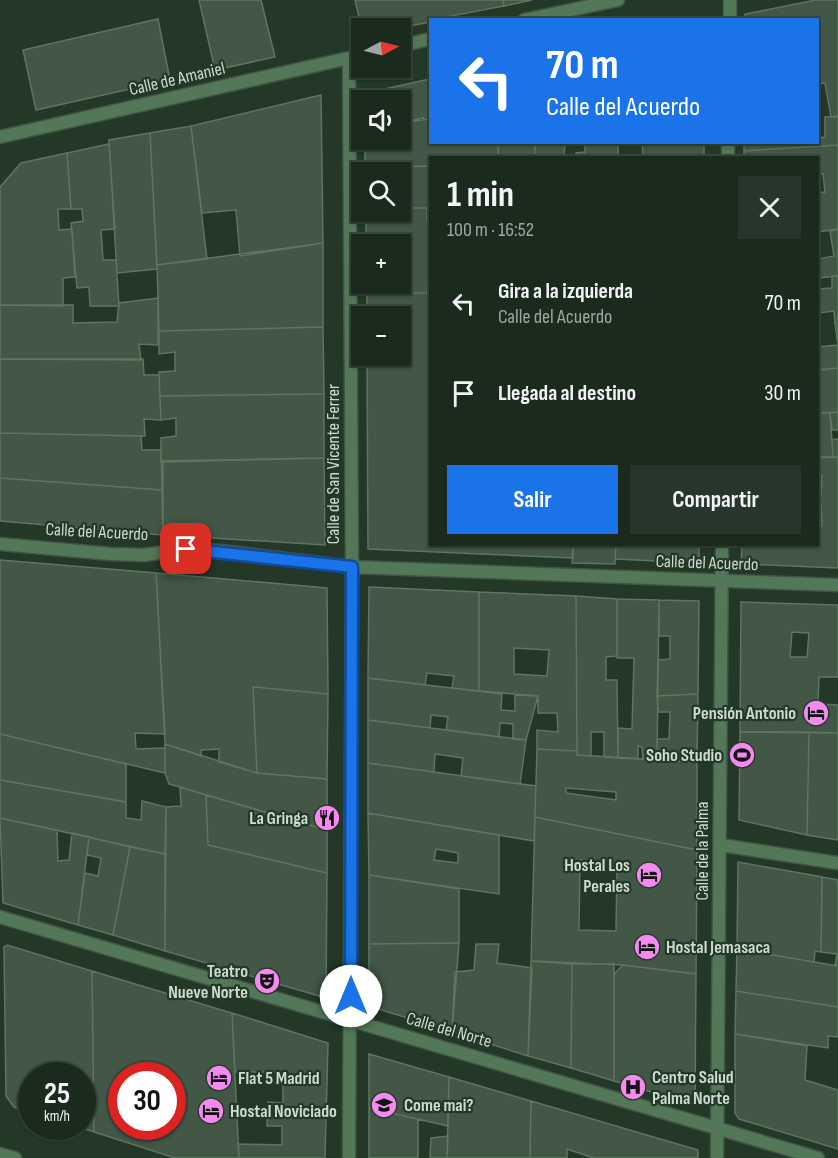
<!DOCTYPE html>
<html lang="es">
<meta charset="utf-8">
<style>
:root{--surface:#1a2a1d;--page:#27362a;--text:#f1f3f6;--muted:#9fa7a4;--line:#38463b;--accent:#1a73e8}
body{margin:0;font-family:"Sofia Sans Condensed",sans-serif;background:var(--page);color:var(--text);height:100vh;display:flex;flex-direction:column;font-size:22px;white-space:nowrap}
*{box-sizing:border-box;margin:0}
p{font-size:20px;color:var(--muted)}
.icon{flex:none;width:33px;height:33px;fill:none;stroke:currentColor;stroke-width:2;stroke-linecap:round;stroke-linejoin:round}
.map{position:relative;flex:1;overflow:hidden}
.side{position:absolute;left:429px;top:156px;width:390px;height:390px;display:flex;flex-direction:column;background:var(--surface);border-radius:0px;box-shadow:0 2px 4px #0004,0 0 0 2px var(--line)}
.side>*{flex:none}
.banner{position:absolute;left:429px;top:18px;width:390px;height:126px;border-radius:0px;box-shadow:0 2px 4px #0004,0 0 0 2px var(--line);background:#1a73e8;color:#fff;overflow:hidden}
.needle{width:39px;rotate:83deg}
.controls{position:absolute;left:351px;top:18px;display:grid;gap:12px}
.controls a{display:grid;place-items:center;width:60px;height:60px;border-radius:0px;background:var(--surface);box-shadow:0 2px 4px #0004,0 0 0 2px var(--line);font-size:30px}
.speed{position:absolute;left:18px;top:1062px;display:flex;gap:12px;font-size:30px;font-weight:700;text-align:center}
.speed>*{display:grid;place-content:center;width:78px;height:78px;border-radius:50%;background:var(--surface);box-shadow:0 2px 4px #0004,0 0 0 2px var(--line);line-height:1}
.speed small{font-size:15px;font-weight:400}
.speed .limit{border:9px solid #d22;background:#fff;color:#111}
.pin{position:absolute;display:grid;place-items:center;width:51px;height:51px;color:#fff;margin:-26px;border-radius:12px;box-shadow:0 3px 9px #0006}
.me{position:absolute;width:66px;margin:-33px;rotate:0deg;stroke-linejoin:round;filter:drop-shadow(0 0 4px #0008)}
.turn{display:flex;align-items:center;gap:21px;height:126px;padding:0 18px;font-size:27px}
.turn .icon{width:78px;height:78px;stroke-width:2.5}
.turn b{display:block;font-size:42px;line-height:51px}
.round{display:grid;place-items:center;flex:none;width:63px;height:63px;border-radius:0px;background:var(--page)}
.head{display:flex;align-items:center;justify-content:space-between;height:102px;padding:0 18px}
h1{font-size:36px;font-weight:700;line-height:45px}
.action{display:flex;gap:12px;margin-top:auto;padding:12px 18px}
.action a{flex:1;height:69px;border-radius:0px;background:var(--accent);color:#fff;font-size:24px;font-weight:700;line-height:69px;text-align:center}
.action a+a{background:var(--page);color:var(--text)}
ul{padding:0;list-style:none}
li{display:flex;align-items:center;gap:18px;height:90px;padding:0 18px}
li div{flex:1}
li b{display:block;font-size:22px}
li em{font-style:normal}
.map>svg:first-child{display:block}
.building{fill:#425745;stroke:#5e7561;stroke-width:1.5;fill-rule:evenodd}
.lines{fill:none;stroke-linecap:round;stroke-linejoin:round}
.minor-casing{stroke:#425545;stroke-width:15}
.tertiary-casing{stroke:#425545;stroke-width:15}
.minor{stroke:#527858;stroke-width:12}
.tertiary{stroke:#527858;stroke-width:12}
.route-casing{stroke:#114b97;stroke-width:15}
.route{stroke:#1a73e8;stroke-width:10}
.labels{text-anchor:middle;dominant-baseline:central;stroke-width:4.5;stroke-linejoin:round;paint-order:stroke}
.street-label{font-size:18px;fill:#cddacf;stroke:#233827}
.poi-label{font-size:18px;font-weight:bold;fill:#cddacf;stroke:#233827;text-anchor:end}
</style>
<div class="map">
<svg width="838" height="1158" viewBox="0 0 838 1158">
<rect width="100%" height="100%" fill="#233827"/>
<path class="building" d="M199 0H261L275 57 215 70Z
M355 0H503L504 6 430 20V22L400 28 362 30Z
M503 0H532L504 6Z
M816 0H838V116L831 117 825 83 818 84V20H745V14Z
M158 19 170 80 36 110 23 50Z
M430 79V119L423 120V118L400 123V100H366V93Z
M321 95 323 243 240 256 236 210 202 213 191 126Z
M825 117H838V145L744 151V142H818V138L825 137Z
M430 119V142H498V158H430V166L365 167V140H400V123Z
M191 126 207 259 157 265 150 133Z
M150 133 157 269 117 273 109 140Z
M498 142H535V158H498Z
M535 142H565L564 158H535Z
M585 142H618V158H576V153L585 152Z
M642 142H704V158H643Z
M109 144 115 229 101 230 103 260H116L119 306H90L89 287 77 288 71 223 83 221 82 209H71L67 153Z
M838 145V229L818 232V193L825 192 823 174H818V158H744V151Z
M67 153 71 209H58L59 230 72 229 75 277 63 278V306L0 305V187L21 163Z
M430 166V208H400V172H364L365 167Z
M400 208H427V221H430V283H428L427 293H367V284H400V244H366V212H400Z
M838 229V276L818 278V259L834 256 830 231Z
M323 243V327L159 331 157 265Z
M832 276H838V323H835L834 311 818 313V289L832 288Z
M367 293H430V544H573V558L368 549 367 356H400V316H367Z
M158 298V345L139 344 141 360 0 359V305H73V323L117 322 119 303Z
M835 323H838V368L818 370V347L838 345Z
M323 327 324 394 160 396 159 372 175 371V352L159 354V331Z
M0 359H143L144 375H159L161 420 144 419 145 436H141L0 433Z
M838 368V412L818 413V370Z
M324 394V458L161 462V438L176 436V418L161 420 160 396Z
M838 412V430H832L830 413Z
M818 413H830L833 457H818Z
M0 433 141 436 142 450H161L162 490 0 478Z
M838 439V457H833L832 440Z
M838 457V568L741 564 742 544H818V526H822L821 505H818V496H821L822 475H818V458Z
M324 458 325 545 163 535V461Z
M0 478 162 490 163 535 0 521Z
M573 544H616L615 564 572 563Z
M616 544H699V563L615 559Z
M0 560 156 573 165 734 135 733 136 749 165 748V773L0 734Z
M156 573 327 588 328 694 253 687 257 773 219 762V749L201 750V756L165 744Z
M369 587 479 592V691L452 688 454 676 427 673 425 685 368 678Z
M479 592 576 596 577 751 537 749V730L558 732 557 713H538V696L479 691ZM514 648 549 650 547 676 514 674Z
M576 596 617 599V656L606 657V680H617L618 758 604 757V732H591V756L577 755Z
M617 599 659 600 657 760 643 759 642 747 638 746V759L618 758V728L632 729 634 658H617Z
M659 600 699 601 698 694 657 696 658 660 670 659V636H659Z
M741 602 838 605V677H819L818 704 838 705V733L740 732ZM792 632 809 633 807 657H790Z
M368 678 502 694 501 710 515 711V695L538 696 526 740 513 739V724L500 723 499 737 446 730 448 717 431 715 430 728 368 720Z
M253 687 328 694 327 779 257 773Z
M698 694 697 762 657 760V739H669L670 712H658L657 696Z
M368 720 526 740 520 784 461 776 463 758 435 754 434 772 368 763Z
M740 732H809L807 835 739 820Z
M809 732 838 733V840L807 835Z
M0 734 126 764V802L0 780Z
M165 744 257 773 327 779V830L169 784 165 773Z
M537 749 577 751V755L697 762V850L535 817ZM566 788 616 792V800L566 793Z
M368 763 536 786 534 841 368 813Z
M0 780 126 802V818L141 820 142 801 166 807 165 854 0 818Z
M180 787 206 795 208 845 327 873 326 998 165 951 166 807 181 806Z
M206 795 327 830V873L208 845Z
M368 813 499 835V894L369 875ZM436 849 458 853V863L434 860Z
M535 817 697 850 696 974 623 965 531 961ZM580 860 617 867 616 931 579 930Z
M0 818 57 830 58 861 69 860 72 833 89 837 78 925 3 903Z
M89 837 130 847 113 935 78 925 85 873 98 876 101 858 87 855Z
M130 847 165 854V951L113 935Z
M738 862 822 877 821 952 815 951 814 962 737 949Z
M369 875 459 889V943L369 944Z
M822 877 838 880V966L835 965 837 954 821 952Z
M459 943 452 1032 369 1006V944Z
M476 944H499L497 963 532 968 528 1056 452 1032 455 972 474 970Z
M7 945 92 971 94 1132 76 1126H82V1076H32V1113L14 1107 6 1096 4 947Z
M737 949 838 966V1007L736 991Z
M531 961 572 964 571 1068 528 1056Z
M572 964H614V1081L571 1068Z
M623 965 696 974 695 1105 614 1081V974Z
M92 971 232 1013 239 1158H175L94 1132ZM122 1076H172V1126H122Z
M736 991 838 1007V1037L828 1036V1048L735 1034Z
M232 1013 328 1043 325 1158H239L238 1144 282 1145V1126H267L268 1102 283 1103V1072H235Z
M735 1034 807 1046 805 1080 838 1090V1149L739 1119 735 1113Z
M369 1054 449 1077 448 1126 369 1108Z
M449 1077 531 1101 530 1158H447Z
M531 1101 698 1150V1158H594L567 1149V1158H530Z
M369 1108 418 1119V1158H369Z
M448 1136 447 1158H430L431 1138Z"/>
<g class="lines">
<g class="minor-casing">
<path id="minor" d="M524 20 618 0
M730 20V0
M400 46 430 39
M349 58 352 567 349 1158
M0 137 362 55
M728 158V142
M0 544 111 554 144 555 186 549 221 551 352 567 838 585
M721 845 838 863
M0 917 818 1158
M717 1158 722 544"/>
</g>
<g class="tertiary-casing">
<path id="tertiary" d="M0 1154 15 1158"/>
</g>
<use href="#minor" class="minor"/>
<use href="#tertiary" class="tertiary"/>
</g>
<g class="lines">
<g class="route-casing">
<path id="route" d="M186 549 352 567 351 996"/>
</g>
<use href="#route" class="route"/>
</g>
<defs>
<g id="hotel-disc" transform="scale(1.35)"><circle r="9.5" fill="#f489f0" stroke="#233827"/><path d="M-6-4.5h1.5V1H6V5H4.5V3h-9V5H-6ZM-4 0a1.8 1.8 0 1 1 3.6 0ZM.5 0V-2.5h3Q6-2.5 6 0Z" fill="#111"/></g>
<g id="stadium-disc" transform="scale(1.35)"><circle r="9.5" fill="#f489f0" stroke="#233827"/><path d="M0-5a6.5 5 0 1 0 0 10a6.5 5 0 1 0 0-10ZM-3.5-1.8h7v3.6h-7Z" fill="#111"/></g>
<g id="restaurant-disc" transform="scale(1.35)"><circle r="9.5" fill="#f489f0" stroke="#233827"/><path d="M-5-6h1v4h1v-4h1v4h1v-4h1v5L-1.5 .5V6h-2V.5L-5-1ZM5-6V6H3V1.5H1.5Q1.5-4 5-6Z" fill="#111"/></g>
<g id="theatre-disc" transform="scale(1.35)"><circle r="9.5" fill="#f489f0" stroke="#233827"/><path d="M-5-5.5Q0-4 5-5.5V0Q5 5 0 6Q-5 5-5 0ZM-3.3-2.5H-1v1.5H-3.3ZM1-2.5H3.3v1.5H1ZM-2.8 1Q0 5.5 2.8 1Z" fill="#111"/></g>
<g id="hospital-disc" transform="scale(1.35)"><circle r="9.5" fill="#f489f0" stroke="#233827"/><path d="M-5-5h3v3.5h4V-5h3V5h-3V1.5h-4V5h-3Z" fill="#111"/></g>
<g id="university-disc" transform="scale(1.35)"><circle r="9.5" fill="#f489f0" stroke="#233827"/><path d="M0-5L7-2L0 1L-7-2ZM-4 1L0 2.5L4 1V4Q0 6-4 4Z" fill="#111"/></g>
</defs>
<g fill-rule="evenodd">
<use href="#hotel-disc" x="816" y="713"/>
<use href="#stadium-disc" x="742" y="755"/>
<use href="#restaurant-disc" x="327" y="818"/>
<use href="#hotel-disc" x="649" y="875"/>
<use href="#hotel-disc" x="647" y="947"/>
<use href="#theatre-disc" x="267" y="981"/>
<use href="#hotel-disc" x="219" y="1078"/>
<use href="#hospital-disc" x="633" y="1087"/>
<use href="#university-disc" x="384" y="1105"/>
<use href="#hotel-disc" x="211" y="1111"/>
</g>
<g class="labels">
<g class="street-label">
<text transform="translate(177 79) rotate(-13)">Calle de Amaniel</text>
<text transform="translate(333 464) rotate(-90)">Calle de San Vicente Ferrer</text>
<text transform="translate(97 532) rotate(3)">Calle del Acuerdo</text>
<text transform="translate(707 563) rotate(2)">Calle del Acuerdo</text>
<text transform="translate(702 851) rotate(-90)">Calle de la Palma</text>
<text transform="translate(449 1030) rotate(16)">Calle del Norte</text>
</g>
<g class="poi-label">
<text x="796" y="713">Pensión Antonio</text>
<text x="722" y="755">Soho Studio</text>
<text x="308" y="818">La Gringa</text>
<text x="630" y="865">Hostal Los<tspan x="630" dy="21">Perales</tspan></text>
<text x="666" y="947" text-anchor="start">Hostal Jemasaca</text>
<text x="248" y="971">Teatro<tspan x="248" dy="21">Nueve Norte</tspan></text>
<text x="652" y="1077" text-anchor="start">Centro Salud<tspan x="652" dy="21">Palma Norte</tspan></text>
<text x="238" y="1078" text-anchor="start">Flat 5 Madrid</text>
<text x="404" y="1105" text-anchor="start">Come mai?</text>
<text x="230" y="1111" text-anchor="start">Hostal Noviciado</text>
</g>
</g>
</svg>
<div class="controls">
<a><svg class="needle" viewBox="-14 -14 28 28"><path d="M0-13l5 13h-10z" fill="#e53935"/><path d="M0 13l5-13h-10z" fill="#9fa7a4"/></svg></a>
<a><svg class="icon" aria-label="sound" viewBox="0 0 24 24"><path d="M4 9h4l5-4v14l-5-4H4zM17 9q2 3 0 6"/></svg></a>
<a><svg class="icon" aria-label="search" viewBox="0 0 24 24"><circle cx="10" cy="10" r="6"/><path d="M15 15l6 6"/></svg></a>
<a>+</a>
<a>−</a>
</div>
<div class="speed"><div>25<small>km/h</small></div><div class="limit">30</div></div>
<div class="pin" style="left:186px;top:549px;background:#d93025"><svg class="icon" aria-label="arrive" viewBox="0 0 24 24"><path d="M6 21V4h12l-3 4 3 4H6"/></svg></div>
<svg class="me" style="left:351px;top:996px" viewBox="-20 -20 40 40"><circle r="19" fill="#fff"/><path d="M0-13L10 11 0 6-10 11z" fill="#1a73e8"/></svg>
<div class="banner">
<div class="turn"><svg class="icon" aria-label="left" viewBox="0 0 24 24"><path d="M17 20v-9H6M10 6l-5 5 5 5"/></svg><div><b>70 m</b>Calle del Acuerdo</div></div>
</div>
<section class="side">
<div class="head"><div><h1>1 min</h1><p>100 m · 16:52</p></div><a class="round"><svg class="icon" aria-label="close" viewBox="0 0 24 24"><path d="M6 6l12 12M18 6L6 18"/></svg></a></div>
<ul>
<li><svg class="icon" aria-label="left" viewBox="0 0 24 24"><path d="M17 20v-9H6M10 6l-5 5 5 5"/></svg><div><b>Gira a la izquierda</b><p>Calle del Acuerdo</p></div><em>70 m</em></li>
<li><svg class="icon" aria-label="arrive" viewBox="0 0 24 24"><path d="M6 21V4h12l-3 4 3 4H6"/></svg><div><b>Llegada al destino</b></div><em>30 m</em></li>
</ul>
<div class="action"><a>Salir</a><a>Compartir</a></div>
</section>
</div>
